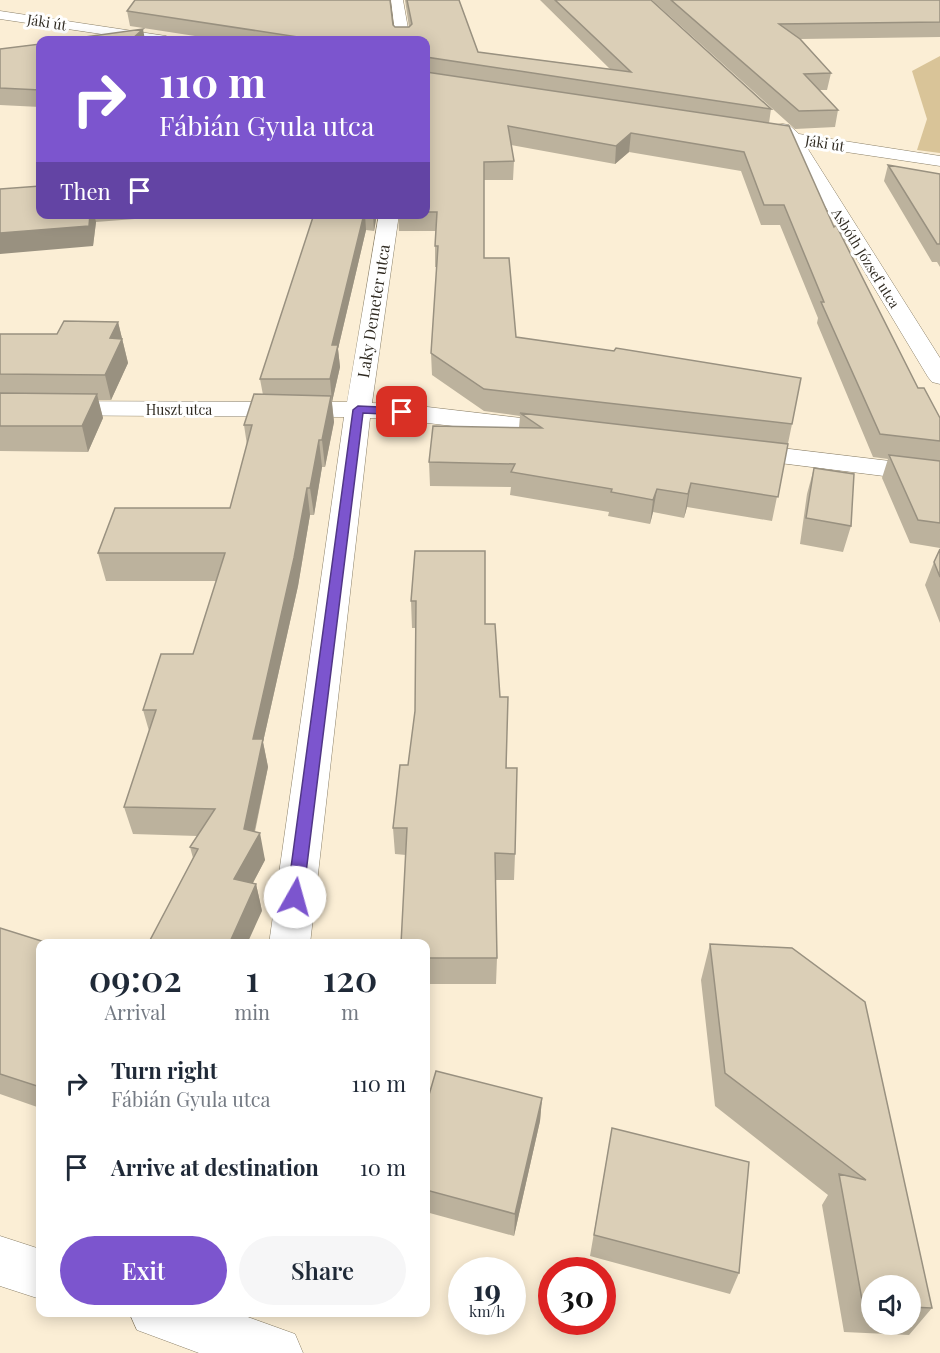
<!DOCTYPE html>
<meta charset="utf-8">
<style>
:root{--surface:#fff;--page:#f6f6f7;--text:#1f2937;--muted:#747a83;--accent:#7c55ce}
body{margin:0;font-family:"Playfair Display",serif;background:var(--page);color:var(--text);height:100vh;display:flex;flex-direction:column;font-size:22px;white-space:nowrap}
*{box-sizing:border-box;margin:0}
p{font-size:20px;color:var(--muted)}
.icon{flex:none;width:33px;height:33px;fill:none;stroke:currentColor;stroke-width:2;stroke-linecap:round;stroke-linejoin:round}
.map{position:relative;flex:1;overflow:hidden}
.sheet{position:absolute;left:36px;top:939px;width:394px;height:378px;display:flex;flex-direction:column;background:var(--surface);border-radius:12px;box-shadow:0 3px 15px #0003}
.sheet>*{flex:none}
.hud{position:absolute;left:36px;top:36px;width:394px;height:183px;border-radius:12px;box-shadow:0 3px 15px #0003;background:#7c55ce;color:#fff;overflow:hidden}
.buttons{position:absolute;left:861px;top:1275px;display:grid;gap:12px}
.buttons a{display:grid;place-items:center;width:60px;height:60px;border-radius:50%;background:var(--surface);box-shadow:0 3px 15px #0003;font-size:30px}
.speed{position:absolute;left:448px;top:1257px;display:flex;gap:12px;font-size:30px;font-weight:700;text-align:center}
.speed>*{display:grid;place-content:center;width:78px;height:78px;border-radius:50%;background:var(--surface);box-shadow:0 3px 15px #0003;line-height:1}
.speed small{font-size:15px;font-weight:400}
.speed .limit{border:9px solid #d22;background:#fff;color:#111}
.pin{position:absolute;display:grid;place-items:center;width:51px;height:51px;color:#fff;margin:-26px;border-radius:12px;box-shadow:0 3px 9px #0006}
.me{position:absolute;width:66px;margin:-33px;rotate:7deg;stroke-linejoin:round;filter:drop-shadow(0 0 4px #0008)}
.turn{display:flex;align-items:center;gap:21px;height:126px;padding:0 24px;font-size:27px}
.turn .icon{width:78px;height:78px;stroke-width:2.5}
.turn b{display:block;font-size:42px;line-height:51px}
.then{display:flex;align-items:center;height:57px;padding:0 24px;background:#0003;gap:12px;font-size:22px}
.eta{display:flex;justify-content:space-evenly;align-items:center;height:102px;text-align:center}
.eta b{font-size:36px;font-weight:600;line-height:42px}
.button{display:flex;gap:12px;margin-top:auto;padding:12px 24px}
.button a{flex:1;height:69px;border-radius:36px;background:var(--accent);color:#fff;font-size:24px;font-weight:600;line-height:69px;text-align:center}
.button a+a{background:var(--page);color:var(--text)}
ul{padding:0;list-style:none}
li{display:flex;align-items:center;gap:18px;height:84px;padding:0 24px}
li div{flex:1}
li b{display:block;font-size:22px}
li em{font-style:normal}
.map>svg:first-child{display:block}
.green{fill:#d9c498}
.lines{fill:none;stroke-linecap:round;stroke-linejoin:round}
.minor-casing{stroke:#8b8069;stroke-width:1}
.minor{fill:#fff;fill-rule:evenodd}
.wall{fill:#bcb29d;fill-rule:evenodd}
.shaded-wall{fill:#999180}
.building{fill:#dbcfb7;stroke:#999180;stroke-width:1.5}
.route{fill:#7c55ce;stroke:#513786;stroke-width:1.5}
.labels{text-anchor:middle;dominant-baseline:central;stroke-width:6;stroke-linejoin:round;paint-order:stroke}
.far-street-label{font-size:14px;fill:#302b22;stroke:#fff}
.street-label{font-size:16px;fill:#302b22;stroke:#fff}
</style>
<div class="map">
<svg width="940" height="1353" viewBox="0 0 940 1353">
<rect width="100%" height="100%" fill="#fbeed5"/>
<path class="green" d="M940 56V153L917 150 927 119 912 71Z"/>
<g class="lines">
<g class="minor-casing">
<path id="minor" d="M391 0H403L410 40H396Z
M0 11 166 36 173 40H142L0 19Z
M783 124 789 125 799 134 940 156V166L806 146 940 358V384L932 382 928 377 787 143 751 137 743 132 751 127 776 131 777 125Z
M379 214H399L372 403 402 404 564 423 573 426 577 431 573 436 564 439 402 420 370 418 310 944H269L344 417 0 415V401L347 402Z
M740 443 940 467V483L731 457 727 451 731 445Z
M0 1236 40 1249V1299L0 1286Z
M129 1312H234L295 1334 303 1353H199L137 1330Z"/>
</g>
<use href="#minor" class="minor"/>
</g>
<path class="wall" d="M405 0H459L478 52 610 69 540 0H651L771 109 769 123 834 227 918 388 940 418V548L910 543 882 478 888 459 873 457 817 323 818 318 780 225H761L741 171 629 152 615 164 511 145 514 161 513 180H484V258L516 337 792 424 772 521 687 507 684 518 653 512 650 524 608 516 609 512 510 495 511 487 430 486 429 462 519 428 520 416 484 411 432 375 431 353 437 267H435V246L436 231H399L398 214H426V40H221L130 26 127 11 393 25 395 27H409Z
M652 0H940V37L801 39 831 73 827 90H820L838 110 835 127 795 129Z
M40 44V107L0 105V49Z
M888 165 940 174V267L937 262H932L884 181Z
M40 214H199L96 222 93 246Z
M314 214H377L374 231 366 230 338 349 340 367 332 402 334 422 325 467H322L314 515H310L298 586 263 742 268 767 255 832 265 860 253 883 256 884 262 911 193 858 190 847 197 836 133 834 124 807 149 731 143 710 193 654 217 581H106L98 553 230 508 247 445 244 425 263 395 260 379Z
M118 322 128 363 111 400H98L103 418 88 452 0 451V334H57Z
M814 468 851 526 843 552 800 544 807 494Z
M940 549V623L925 585 934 562Z
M415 551 485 624 500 697 515 854 514 880H495L497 958 496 984H426V944L406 855 395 854 393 828 408 765 415 711 416 628H412L411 601Z
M0 928 40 944V1108L0 1094Z
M710 944 792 948 932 1308 909 1335 844 1332 822 1205 828 1195 715 1106 701 980ZM872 1286H910V1324H872Z
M542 1098 540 1121 514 1236 426 1212V1105Z
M612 1128 739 1273 730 1294 590 1256Z"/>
<path class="shaded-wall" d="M143 29 145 40H131Z
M631 133 629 152 615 164 616 146Z
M90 214H94L96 222 93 246 0 254V233Z
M364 214H365L366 230 338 349 340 367 332 402 330 379 332 345Z
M373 214H377L374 231Z
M118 322 128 363 111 400 105 375 110 338Z
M97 394 103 418 88 452 82 426Z
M331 396 334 422 325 467 322 440Z
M319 440 322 467 314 515 310 488Z
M691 483 687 507 684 518 688 494Z
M307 488 310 515 298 586 263 742 268 767 251 847 260 833 265 860 240 907 234 879 244 829 253 739Z
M657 489 653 512 650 524 653 500Z
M256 884 262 911 247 944H229Z
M542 1098 540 1121 514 1236 515 1214Z"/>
<path class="building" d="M135 0H390L393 25 395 27H409L412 24 407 0H459L478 52 631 72 555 0H651L771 109 426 57V40H310L311 39 127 11Z
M671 0H940V22L779 24 800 39 831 73 804 74 838 110 799 111Z
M143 29 131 40H63Z
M40 44V90L0 88V49Z
M426 72 789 126 834 227 836 225 918 388H924L940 418V441L880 434 821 302H824L784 205H764L744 152 631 133 616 146 508 126 514 161 484 162V258H509L516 337 614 351 616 348 801 378 792 424 484 389 431 353 438 246H435L437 212H426Z
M888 165 940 174V244H937Z
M40 186V214H90L89 226 0 233V189Z
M314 214H364L332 345H338L330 379H260Z
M64 321 118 322 110 338 122 339 105 375 0 374V334H57Z
M0 393 97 394 82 426H0Z
M254 394 331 396 322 440H319L310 488H307L294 558 253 739H263L244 829 260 833 234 879 256 884 229 944H148L198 849 190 847 215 809 124 807 156 710H143L161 654H193L225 553H98L115 508H230L252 425H244Z
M520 413 788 444 778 497 691 483 688 494 657 489 653 500 611 492 612 489 511 472 515 464 429 462 433 426 542 428Z
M889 455 940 461V523L918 520Z
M814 468 854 474 851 526 806 518Z
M940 549V577L934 562Z
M415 551H485V624H495L500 697H508L506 768H517L515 854 495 853 497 958H426V944H401L407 828H393L400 765H408L415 711 416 601H411Z
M0 928 51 944H40V1087L0 1074Z
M710 944 792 948 865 1002 932 1308 910 1307V1286H872V1305H863L839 1174 866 1180 725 1073Z
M436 1071 542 1098 515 1214 426 1190V1105Z
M612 1128 749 1162 739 1273 594 1235Z"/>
<path class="route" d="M358 406 402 408 408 412 402 415 363 413 303 897 301 902 295 904 289 902 287 897 353 410Z"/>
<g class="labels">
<g class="far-street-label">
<text transform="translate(47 22) rotate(9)">Jáki út</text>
<text transform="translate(825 143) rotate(9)">Jáki út</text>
<text transform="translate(866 258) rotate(58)">Asbóth József utca</text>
<text x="179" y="409">Huszt utca</text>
</g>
<g class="street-label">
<text transform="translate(373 311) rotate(-81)">Laky Demeter utca</text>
</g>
</g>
</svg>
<div class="buttons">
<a><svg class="icon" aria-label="sound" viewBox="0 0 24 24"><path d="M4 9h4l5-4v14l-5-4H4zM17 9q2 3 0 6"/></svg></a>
</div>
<div class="speed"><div>19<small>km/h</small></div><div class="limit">30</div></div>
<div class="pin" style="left:402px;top:412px;background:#d93025"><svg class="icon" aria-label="arrive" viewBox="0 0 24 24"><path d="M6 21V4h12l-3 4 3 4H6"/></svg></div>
<svg class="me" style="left:295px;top:897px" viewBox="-20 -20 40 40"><circle r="19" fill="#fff"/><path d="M0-13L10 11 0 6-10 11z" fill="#7c55ce"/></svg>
<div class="hud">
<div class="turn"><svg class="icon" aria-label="right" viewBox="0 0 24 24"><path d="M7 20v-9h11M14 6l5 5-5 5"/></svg><div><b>110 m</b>Fábián Gyula utca</div></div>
<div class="then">Then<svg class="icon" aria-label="arrive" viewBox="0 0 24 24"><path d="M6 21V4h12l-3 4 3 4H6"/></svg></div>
</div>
<section class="sheet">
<div class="eta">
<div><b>09:02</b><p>Arrival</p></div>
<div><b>1</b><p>min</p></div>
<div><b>120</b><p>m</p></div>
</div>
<ul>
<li><svg class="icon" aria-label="right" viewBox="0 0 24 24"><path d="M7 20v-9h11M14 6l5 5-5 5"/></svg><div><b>Turn right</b><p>Fábián Gyula utca</p></div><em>110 m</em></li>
<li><svg class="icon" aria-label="arrive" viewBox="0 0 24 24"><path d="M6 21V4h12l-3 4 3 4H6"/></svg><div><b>Arrive at destination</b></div><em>10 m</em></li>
</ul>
<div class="button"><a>Exit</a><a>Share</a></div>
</section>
</div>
